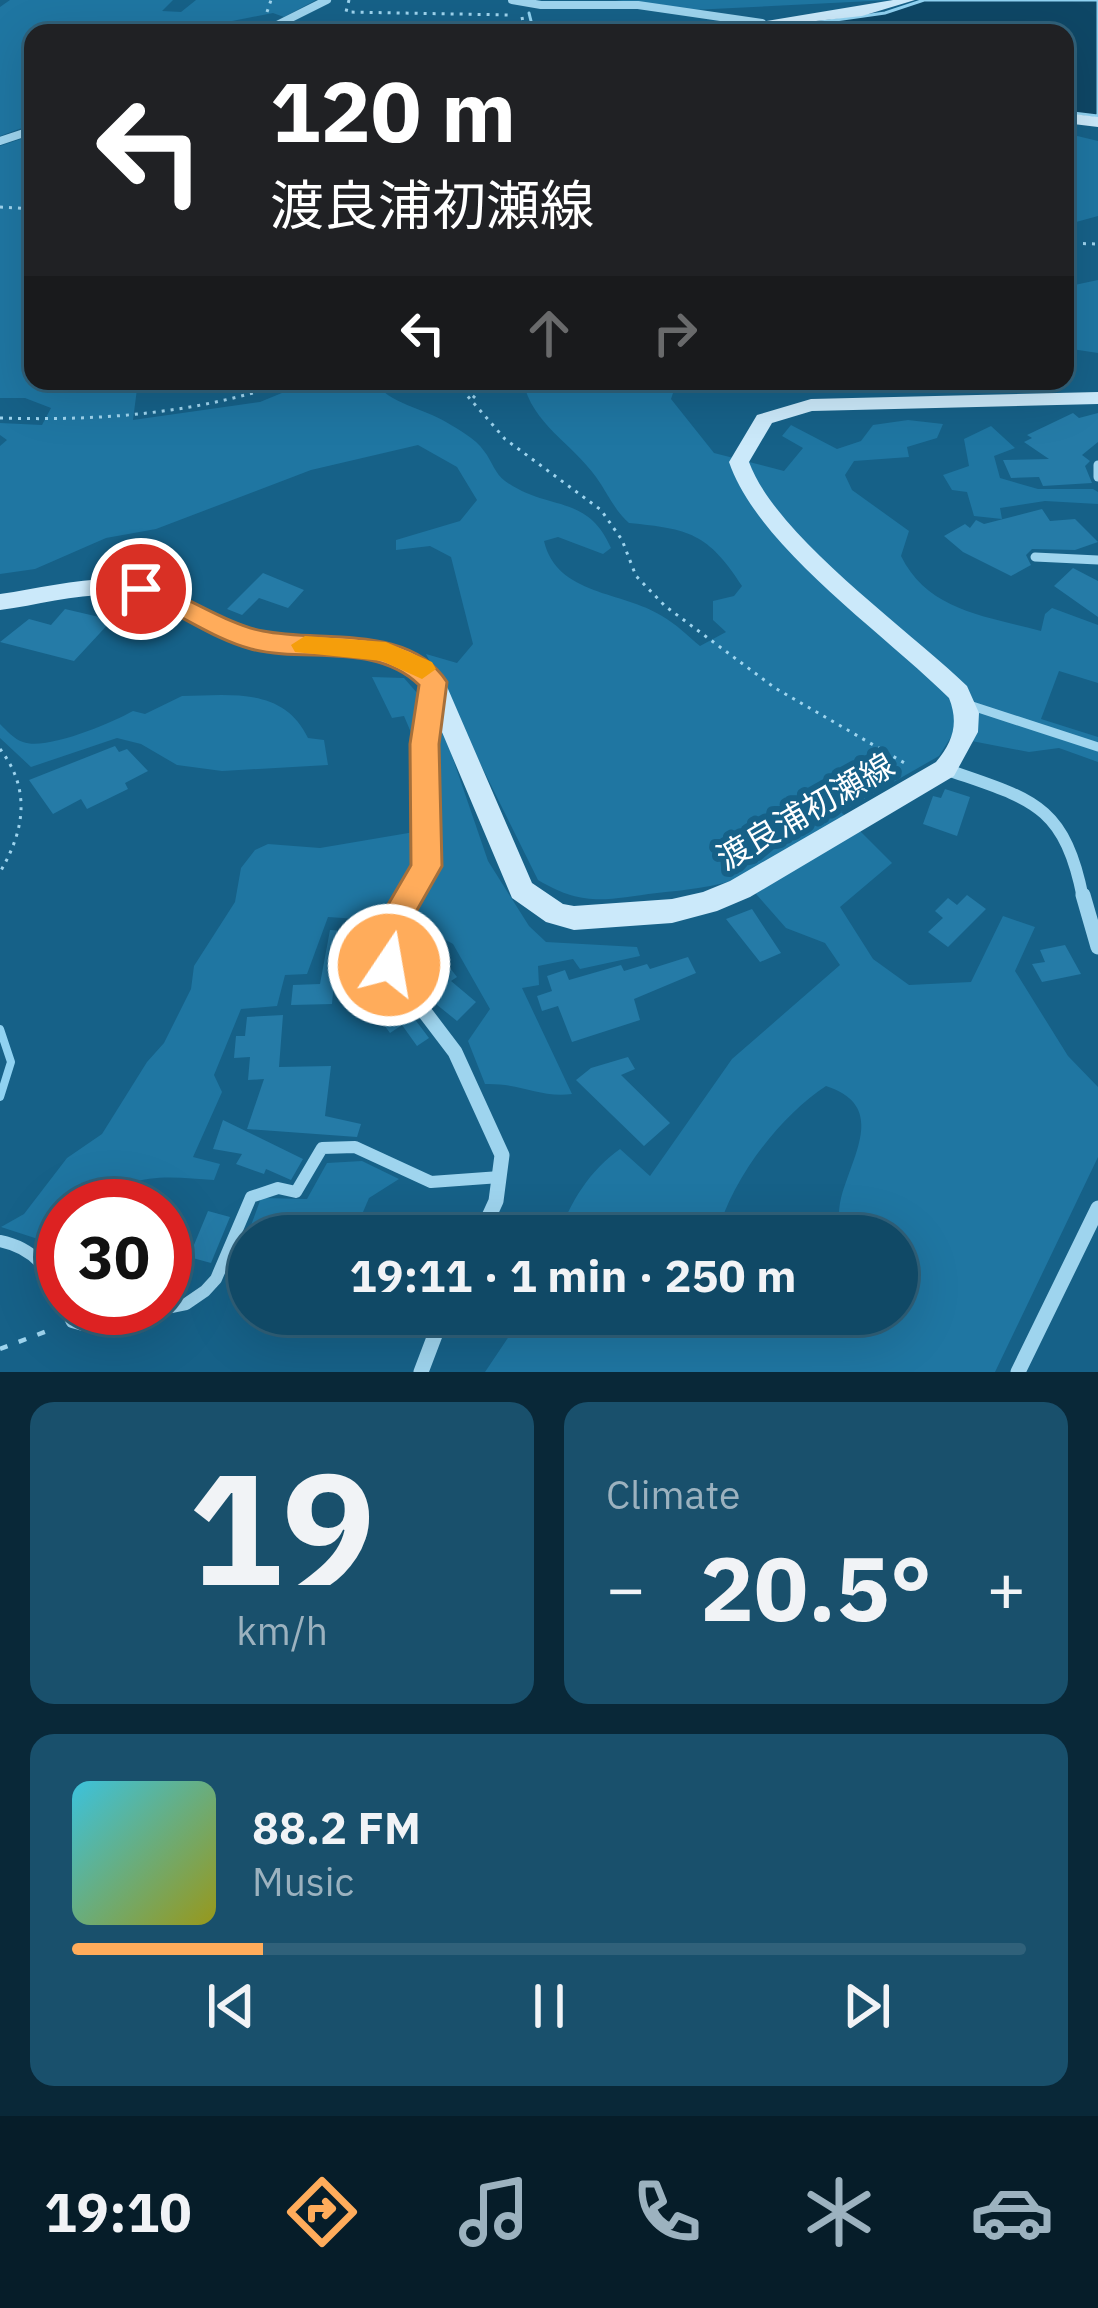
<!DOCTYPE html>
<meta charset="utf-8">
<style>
:root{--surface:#104966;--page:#19506c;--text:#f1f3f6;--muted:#9cb2bf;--line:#30617a;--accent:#ffac5b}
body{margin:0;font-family:"IBM Plex Sans","Noto Sans JP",sans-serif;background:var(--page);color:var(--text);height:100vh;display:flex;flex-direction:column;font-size:45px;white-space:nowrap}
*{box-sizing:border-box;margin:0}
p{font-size:39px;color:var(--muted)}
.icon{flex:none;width:66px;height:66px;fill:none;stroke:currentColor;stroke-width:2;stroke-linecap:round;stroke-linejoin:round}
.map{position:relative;height:1372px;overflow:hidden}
.details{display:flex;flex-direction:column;gap:30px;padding:30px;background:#092838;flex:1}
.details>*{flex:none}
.hud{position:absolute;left:24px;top:24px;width:1050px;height:366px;border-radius:24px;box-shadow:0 12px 48px #0002,0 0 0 3px var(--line);background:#202124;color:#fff;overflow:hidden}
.speed{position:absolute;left:36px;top:1179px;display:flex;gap:24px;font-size:60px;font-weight:700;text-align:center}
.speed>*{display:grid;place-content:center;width:156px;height:156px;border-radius:50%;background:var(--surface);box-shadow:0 12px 48px #0002,0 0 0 3px var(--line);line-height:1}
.speed .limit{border:18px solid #d22;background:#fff;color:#111}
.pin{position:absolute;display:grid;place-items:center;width:102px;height:102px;color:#fff;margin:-51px;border:6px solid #fff;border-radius:50%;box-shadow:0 3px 12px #0007}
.me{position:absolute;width:132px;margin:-66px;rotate:12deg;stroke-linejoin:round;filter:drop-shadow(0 0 9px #0008)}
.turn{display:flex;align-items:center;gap:42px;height:252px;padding:0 48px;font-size:54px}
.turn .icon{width:156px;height:156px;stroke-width:2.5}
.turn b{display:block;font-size:84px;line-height:102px}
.lanes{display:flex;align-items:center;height:114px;padding:0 48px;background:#0003;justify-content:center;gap:60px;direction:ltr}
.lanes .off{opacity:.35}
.big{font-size:90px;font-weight:800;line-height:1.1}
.details .widget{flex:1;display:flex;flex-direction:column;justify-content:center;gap:18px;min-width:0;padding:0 42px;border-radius:24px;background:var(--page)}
.details .dial{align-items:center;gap:0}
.dial b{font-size:156px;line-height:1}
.song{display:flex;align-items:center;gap:36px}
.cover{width:144px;height:144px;border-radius:18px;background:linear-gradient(135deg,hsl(190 70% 55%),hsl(60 70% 35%))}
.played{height:12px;border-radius:6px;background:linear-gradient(90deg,var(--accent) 20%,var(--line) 20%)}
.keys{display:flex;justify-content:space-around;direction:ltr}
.heat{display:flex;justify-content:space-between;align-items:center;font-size:66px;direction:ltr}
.details .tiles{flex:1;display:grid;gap:30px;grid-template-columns:1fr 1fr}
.widget:last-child{grid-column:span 2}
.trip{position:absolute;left:228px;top:1215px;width:690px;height:120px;border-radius:60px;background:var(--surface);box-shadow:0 12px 48px #0002,0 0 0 3px var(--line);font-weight:800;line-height:120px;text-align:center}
.dock{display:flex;height:192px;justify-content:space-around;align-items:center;background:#061d29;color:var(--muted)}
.dock .icon{width:84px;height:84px}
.dock .current{color:var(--accent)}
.dock b{font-size:54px;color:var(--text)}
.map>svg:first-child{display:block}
.green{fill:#1f76a2}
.water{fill:#0e4766;stroke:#90d2f1;stroke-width:3}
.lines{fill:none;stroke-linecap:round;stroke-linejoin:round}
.stream-far1{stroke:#90d2f1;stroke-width:3}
.stream{stroke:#90d2f1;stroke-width:8}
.building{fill:#257ba7}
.path-far1{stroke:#9ed4ee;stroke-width:3;stroke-dasharray:3 6;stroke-linecap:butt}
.path{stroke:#9ed4ee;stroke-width:4.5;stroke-dasharray:8 12;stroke-linecap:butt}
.lane-far1{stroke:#9ed4ee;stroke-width:9}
.lane{stroke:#9ed4ee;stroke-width:12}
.street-far3{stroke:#9ed4ee;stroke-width:8}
.street-far2{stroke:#9ed4ee;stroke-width:9}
.street-far1{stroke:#9ed4ee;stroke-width:12}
.street{stroke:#9ed4ee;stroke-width:15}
.secondary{fill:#cbe9fa;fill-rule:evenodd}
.route{fill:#ffac5b;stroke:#a6703b;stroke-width:3}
.slow{fill:#f59e0b}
.labels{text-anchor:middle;stroke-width:12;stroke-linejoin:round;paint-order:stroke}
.street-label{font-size:33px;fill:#fff;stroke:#166188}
</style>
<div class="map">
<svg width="1098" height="1372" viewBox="0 0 1098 1372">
<rect width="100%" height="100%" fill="#166188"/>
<path class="green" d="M10,0H173L162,11L181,12L196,0H316L284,17L273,13L207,26L204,33H33V124L0,136V7Z
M615,0H891L692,10Z
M1065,133L1098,141V216L1065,225Z
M33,135V381H138L133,420L260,402L311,381H373C390,404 423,408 446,422C459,430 475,438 484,451C492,461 495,474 505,481C548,512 587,493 611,548L603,554L558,537L544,541C557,596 623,591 662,616C676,624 688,636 700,646L726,632L713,620V601L734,596L742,586C708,533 689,529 629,523C614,510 607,492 596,477C572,443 532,424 523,381H684L675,387L671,399L714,453L784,471L803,448L782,436L791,425L837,449L861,441L873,425L908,420L943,424L937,438L907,447L909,457L854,461L845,475L852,490L909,531L901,556C928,611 986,616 1041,631L1045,614L1052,608L1098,625V683L1059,671L1041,719L1098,737V762L1059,748L1029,752L951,737L939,756L841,812L892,863L840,907L873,959L909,985L971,982L1003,916L1035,927L1015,971L1068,1056L1098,1087V1157L995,1372H485L524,1314H897V1236H839C839,1223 838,1210 841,1198C853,1153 887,1106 826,1086C779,1117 730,1181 717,1236H559C569,1203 591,1169 620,1149L650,1176L732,1059L840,965L825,943L786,928L742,878C713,887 687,890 657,893C607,899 585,908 538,880L426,654L457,663L473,644L451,557L430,546L396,550V540L460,521L477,500L457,467L418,445L311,470L156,529L106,538L35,569L0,574V446L7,440L0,435V423L42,425L51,408L25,398H0V146Z
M1098,280V353L1065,348V287Z
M991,426L1015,448L994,456L1000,478L1038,489H1093L1098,492V504L1045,501L1000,508L1002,519L974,516L967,492L952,490L943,475L969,466L964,439Z
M372,677L404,678L439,718L488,861L529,926L546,942L637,947L640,956L580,969L573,959L538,966L539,985L522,988L572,1094C539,1098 522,1083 485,1084L468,1041L490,1009L453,944L416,923L328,917L307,974L285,975L277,1006L241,1009L214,1075L222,1092L193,1157L220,1164L214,1180C173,1177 126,1170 99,1206H63V1262L41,1240L1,1227L24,1214L67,1158L102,1134L147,1062L164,1043L191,989L194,966L235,902L241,868L255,850L268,844L320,848L432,829L433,743L415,742L404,716L392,718Z
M182,696C231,695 284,687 308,738L324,740L328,765L222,771L177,765L141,744L117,738L31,767L0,738V724C7,731 14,739 23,742C46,751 111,723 133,711L145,714Z
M362,1161L399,1179L369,1198L357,1226L246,1239L261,1198L307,1199L327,1163Z"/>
<path class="water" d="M924,0H1098V116L1065,112V33H779L786,27L885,13Z"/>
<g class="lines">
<path class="stream-far1" d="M529,13L534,33"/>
<path class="stream" d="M0,1029L11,1062L0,1097"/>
</g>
<path class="building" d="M1073,413L1079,418L1098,413V442L1082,455L1090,461L1085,466L1092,483L1043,486L1039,477L1011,478L1003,460L1049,459L1024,442L1032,438L1027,435Z
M1042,509L1050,521L1075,519L1098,542L1075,550L1032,549L1026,555L1031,565L1011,576L963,552L944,536L965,524L970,528L976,520L984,524Z
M1073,568L1098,581V617L1054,586Z
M263,573L304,590L288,608L259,598L242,615L227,609Z
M65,609L112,620L74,661L0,642L29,619L51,625Z
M115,746L119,752L127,749L148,771L125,783L128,789L87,809L81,799L53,814L29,780Z
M945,789L970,797L957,836L923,824L933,796L941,798Z
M967,895L986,909L948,947L928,932L943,918L935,911L948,898L957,905Z
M752,909L781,953L760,962L726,919Z
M330,930L361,932L353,971L335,970L332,1004L291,1005L293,985L320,984Z
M432,945L457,977L451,981L476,1002L457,1021L431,1000L406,960Z
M1065,945L1081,974L1042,982L1032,964L1045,962L1040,950Z
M688,957L696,973L634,999L640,1020L572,1042L558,1006L542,1011L537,996L552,991L547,976L565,970L569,980L621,965L624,971L647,964L650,969Z
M395,993L429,1038L417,1046L402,1025L390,1033L371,1007Z
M283,1015L279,1067L331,1066L325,1116L361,1124L357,1137L247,1129L264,1079L248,1080L250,1057L234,1058L236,1036H245L247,1017Z
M628,1057L635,1069L621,1075L670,1123L644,1146L576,1080L591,1068Z
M223,1120L303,1159L291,1180L266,1169L264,1174L236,1164L242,1154L213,1149Z
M208,1211L230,1217L211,1263L189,1257Z"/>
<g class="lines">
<path class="path-far1" d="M349,0L346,12L511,15
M267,12L271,0
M522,17L525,33
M0,207L33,209
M1065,243L1098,244
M469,381L464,392L505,439L601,510L622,540L636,576L665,606L775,688L908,765
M473,398L487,381
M0,418C99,421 197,414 291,381
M0,749C31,789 25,830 0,872"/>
<path class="path" d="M0,1349L55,1328"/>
<path class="lane-far1" d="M1035,557L1098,560
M966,704L1098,747"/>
<path class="lane" d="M0,1241C35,1248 50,1270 63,1302
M65,1308L72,1322L83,1325L186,1304L205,1291L216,1279L251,1197L278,1188L296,1192L322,1148L355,1147L431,1182L500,1177"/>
<path class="street-far3" d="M512,0L541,5H638L762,23
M240,33L269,29L327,0
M0,141L33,130"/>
<path class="street-far2" d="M1098,465V477"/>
<path class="street-far1" d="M945,769C1030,799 1064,802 1083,898
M408,898L426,866L425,744L431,689"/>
<path class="street" d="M409,895L384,939L389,965L455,1052L502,1155L496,1201L480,1236
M1083,895L1098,947
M421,1372L443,1314
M1018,1372L1098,1208"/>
<path class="secondary" d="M893,0H915L862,16L770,26L773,33H759L755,23Z
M1065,113L1098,117V127L1065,123Z
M1098,392V404L812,411L772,423L749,462C776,536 907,628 967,686L979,713L978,732L954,776L750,897L717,911L672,923L574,930L546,922L512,898L423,687C373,637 300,664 238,644C204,632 175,603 138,597C93,589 45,604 0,610V594C45,588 92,574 138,581C182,588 214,622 256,632C317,647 403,619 445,682L532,883L563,904L574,906L672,899L703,892L730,881L936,762C953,742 959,723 949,698C884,633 758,547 729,462L757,415L811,399Z"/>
</g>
<path class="route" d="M141,580C181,592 227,625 263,631C322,643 409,623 447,682L439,744L442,866L400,940L405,965L400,975L389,979L377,975L368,939L411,865L410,744L419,685C375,642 306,663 251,649C209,638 173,608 132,595L128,589L132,583Z"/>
<path class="slow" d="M305,636L386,642L432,662L436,669L422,679L382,661L295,652L291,645Z"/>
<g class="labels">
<g class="street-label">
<text transform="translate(805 811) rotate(-30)" y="12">渡良浦初瀬線</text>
</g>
</g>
</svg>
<div class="speed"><div class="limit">30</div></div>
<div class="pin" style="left:141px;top:589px;background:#d93025"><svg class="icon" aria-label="arrive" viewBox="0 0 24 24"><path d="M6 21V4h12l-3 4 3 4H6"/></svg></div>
<svg class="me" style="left:389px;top:965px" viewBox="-20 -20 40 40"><circle r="17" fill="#ffac5b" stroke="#fff" stroke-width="3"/><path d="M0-11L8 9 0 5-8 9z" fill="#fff"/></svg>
<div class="trip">19:11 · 1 min · 250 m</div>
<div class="hud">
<div class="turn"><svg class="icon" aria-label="left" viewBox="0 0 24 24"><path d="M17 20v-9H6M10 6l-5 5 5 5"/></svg><div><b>120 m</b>渡良浦初瀬線</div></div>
<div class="lanes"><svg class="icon" aria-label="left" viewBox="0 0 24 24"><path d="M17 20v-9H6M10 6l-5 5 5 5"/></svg><svg class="icon off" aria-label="ahead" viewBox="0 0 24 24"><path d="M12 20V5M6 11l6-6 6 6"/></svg><svg class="icon off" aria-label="right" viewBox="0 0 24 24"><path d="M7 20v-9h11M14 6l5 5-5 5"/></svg></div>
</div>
</div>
<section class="details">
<div class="tiles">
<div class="widget dial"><b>19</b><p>km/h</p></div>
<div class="widget"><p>Climate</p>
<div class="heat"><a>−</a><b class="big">20.5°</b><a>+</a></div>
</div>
<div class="widget">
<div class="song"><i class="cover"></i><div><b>88.2 FM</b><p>Music</p></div></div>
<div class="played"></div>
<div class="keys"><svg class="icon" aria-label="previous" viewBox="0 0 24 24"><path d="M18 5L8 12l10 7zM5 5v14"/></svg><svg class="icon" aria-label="pause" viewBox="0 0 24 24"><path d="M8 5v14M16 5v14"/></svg><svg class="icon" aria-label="next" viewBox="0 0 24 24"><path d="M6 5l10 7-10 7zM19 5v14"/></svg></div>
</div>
</div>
</section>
<nav class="dock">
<b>19:10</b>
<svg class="icon current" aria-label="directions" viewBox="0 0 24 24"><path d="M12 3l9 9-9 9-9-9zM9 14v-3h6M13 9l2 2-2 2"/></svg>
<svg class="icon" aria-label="music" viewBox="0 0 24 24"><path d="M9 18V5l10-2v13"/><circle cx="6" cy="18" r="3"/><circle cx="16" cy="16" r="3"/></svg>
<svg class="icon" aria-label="phone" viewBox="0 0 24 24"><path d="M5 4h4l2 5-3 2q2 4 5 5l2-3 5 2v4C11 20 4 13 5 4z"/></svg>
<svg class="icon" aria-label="climate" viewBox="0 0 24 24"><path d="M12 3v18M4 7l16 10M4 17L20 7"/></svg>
<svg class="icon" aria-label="car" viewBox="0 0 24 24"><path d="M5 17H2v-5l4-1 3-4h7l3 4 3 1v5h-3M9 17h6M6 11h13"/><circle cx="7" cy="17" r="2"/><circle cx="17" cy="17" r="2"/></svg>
</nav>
